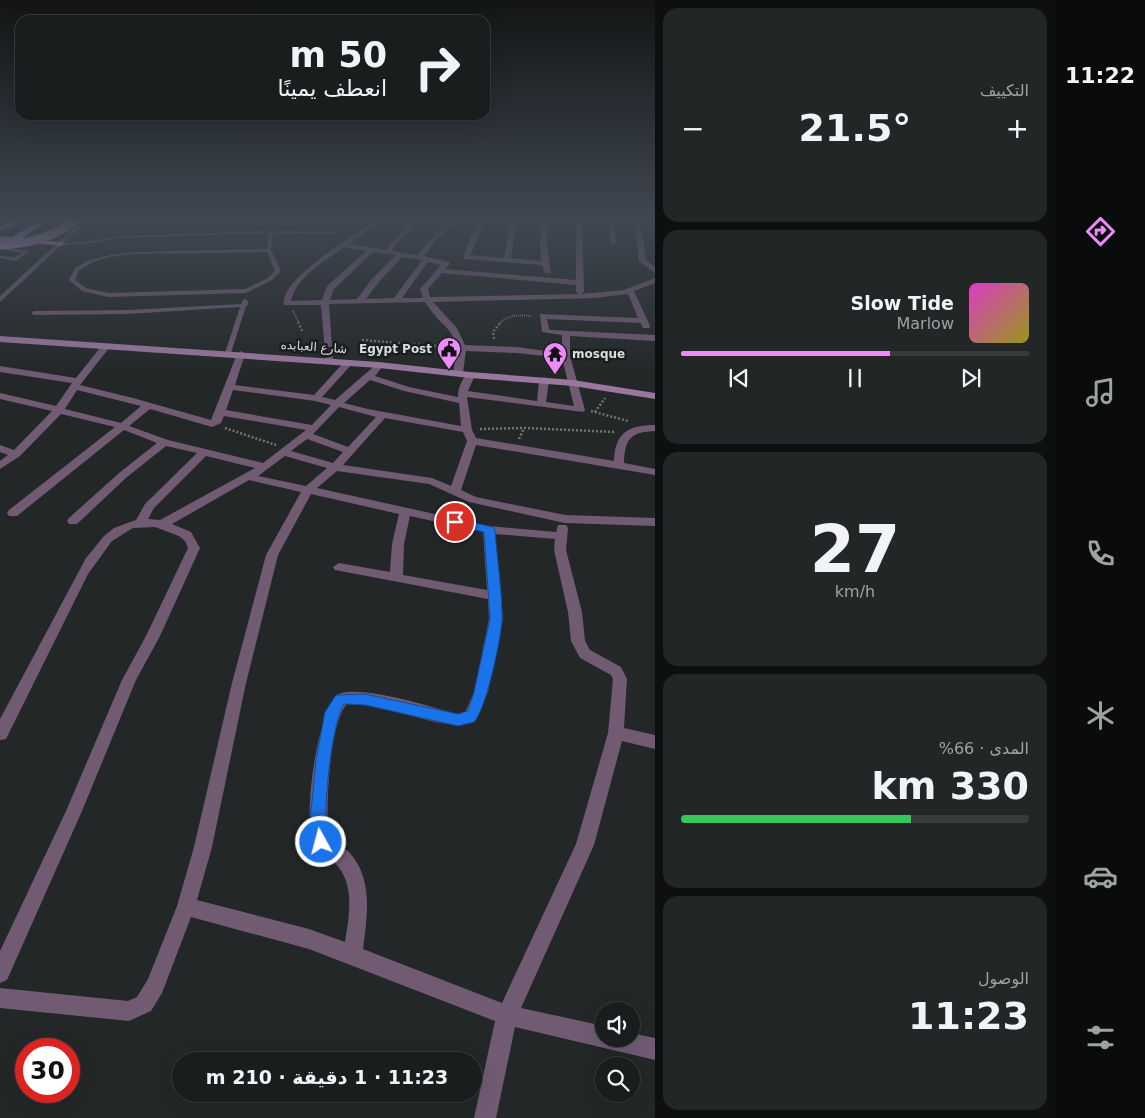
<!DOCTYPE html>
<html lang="ar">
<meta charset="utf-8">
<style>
:root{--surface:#1a1d1d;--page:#232626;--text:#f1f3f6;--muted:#9fa2a4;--line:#383b3b;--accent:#ed8cf9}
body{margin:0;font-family:"DejaVu Sans","Noto Naskh Arabic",sans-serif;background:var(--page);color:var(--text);direction:rtl;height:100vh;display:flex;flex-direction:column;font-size:19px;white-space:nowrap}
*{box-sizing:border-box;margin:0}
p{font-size:16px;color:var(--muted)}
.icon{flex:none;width:28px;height:28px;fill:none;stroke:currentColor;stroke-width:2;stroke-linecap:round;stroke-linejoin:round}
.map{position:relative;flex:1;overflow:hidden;direction:ltr}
.side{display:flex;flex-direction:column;gap:8px;padding:8px;background:#0e1010;width:400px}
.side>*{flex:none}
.guide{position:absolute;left:15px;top:15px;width:475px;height:105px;border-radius:15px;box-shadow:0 5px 20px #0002,0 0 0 1px var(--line);direction:rtl;background:#1a1d1d;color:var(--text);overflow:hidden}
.fabs{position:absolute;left:595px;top:1002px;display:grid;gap:10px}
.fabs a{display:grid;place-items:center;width:45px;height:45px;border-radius:50%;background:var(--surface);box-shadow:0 5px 20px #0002,0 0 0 1px var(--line);font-size:25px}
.speed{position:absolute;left:15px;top:1038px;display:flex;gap:10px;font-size:25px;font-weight:700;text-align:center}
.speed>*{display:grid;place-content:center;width:65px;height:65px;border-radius:50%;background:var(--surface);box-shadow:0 5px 20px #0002,0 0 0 1px var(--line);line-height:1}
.speed .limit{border:8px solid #d22;background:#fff;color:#111}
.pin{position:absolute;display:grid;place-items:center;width:42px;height:42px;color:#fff;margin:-21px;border:2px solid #fff;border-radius:50%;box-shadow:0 1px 5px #0007}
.me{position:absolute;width:55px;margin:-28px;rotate:353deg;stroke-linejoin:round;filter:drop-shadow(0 0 4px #0008)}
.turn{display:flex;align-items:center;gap:18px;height:105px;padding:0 20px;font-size:22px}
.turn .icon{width:65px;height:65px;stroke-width:2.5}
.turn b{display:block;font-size:35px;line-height:42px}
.big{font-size:38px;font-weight:600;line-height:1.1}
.side .widget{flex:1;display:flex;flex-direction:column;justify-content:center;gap:8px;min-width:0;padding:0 18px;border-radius:15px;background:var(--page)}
.side .dial{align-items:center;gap:0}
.dial b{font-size:65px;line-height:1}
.song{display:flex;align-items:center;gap:15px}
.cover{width:60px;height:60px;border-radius:8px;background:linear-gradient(135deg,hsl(310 70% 55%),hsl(60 70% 35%))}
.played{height:5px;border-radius:2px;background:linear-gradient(90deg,var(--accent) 60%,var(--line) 60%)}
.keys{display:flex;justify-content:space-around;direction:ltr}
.heat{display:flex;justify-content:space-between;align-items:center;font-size:28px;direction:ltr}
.charge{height:8px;border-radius:4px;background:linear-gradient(90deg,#34c759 66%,var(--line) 0)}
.trip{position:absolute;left:172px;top:1052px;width:310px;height:50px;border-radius:25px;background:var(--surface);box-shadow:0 5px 20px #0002,0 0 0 1px var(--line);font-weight:600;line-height:50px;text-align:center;direction:rtl}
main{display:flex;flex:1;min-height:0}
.dock{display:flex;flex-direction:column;width:90px;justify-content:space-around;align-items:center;background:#0a0c0c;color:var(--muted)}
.dock .icon{width:35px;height:35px}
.dock .active{color:var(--accent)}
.dock b{font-size:22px;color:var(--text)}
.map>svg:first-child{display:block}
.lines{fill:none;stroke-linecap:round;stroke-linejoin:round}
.path-far1{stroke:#717575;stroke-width:2;stroke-dasharray:1 1;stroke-linecap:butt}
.path{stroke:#717575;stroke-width:2.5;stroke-dasharray:2 2;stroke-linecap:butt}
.lane{fill:#705b73;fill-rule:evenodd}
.street{fill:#705b73;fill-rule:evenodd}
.secondary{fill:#9a789e;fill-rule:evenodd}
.highway{fill:#d8a3de;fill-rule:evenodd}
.highway-bridge{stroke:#d8a3de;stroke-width:9}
.route{fill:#1a73e8;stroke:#114b97}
.labels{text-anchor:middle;stroke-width:5;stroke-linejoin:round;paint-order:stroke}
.far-street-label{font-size:12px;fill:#dcdede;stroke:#1a1e1e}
.far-poi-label{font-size:12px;font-weight:bold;fill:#dcdede;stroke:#1a1e1e;text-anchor:end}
</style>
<main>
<nav class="dock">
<b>11:22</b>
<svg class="icon active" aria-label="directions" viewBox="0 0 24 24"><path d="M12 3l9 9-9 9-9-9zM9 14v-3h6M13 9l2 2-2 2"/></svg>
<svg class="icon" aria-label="music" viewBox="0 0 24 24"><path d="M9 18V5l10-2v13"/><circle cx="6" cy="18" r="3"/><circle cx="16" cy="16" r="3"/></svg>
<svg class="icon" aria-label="phone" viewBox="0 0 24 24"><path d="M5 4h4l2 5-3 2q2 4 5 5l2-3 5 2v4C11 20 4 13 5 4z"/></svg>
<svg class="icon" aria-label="climate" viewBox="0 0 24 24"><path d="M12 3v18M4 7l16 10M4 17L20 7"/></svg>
<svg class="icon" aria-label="car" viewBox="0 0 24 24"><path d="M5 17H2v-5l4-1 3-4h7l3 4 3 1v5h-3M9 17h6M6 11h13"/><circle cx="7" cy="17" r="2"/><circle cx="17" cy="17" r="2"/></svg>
<svg class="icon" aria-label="filters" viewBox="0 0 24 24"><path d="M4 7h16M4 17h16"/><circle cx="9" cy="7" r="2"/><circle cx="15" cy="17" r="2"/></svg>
</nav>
<section class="side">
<div class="widget"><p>التكييف</p>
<div class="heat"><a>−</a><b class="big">21.5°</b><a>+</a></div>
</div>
<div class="widget">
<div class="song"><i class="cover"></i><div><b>Slow Tide</b><p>Marlow</p></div></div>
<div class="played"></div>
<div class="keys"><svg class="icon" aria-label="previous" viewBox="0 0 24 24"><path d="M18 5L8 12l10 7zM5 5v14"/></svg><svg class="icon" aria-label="pause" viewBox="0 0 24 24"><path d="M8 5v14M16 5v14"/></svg><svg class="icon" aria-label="next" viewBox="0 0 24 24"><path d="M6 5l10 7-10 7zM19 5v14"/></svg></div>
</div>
<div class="widget dial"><b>27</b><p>km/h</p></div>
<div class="widget"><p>المدى · 66%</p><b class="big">330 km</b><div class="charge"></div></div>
<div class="widget"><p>الوصول</p><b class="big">11:23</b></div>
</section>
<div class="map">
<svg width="655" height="1118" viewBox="0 0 655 1118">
<rect width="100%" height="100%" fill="#232727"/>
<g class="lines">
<path class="path-far1" d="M653,220L655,224
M104,232L107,220
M293,311L299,323
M500,323C510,314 519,315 532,316"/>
<path class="path" d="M298,322L303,333
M494,339L493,332L501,322
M362,340L448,347
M591,411L628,421
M595,412L605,398
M225,428L276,445
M480,429L524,428L616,432
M519,439L524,428"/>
<path class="lane" d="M271,231L335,232L337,233L335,234L273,233L271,250L281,271L272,280L246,293L108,297L82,291L69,280L75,268L89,260L110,255L135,252L267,249L268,233L118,238L85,244L60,245L58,244L60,243L85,242L118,236ZM267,252L275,271L268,278L245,289L108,293L86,288L75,280L79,270L93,262L110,257L135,254Z
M0,247L27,251L29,252L16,261L0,258V256L15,257L22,253L0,249Z
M245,299L248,301V305L246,306L231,353L228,355L225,353L240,307L127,314L34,315L31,313L34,311L127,310L241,304L243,300Z"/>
<path class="street" d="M82,220H89L0,302V296Z
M375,220H382L350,244L386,250L391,242L415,220H422L396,244L392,251L417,255L433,237L451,220H458L437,239L424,256L449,262L450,264L445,269L576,280V220H582L584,292L581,294L624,290L655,278V283L634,291L650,326L649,328H643L641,323L547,319L549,329L551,330L655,335V341L570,336V356L585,410L583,412L467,397L472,430L476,438L614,461C615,433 628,425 655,425V431C630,432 625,439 624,463L655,469V475L476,445L461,490L476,497L565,515L655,518V526L565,523L469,502L429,484L337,471L317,488L489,526L556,532L558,525H566L568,528L566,550L582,612L585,641L590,650L621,667L627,679L624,728L655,735V749L622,741L594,845L521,1008L604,1026V1039H631V1033L655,1038V1060L515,1027L496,1118H474L495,1021L309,949L191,917L162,993L151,1011L129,1021L0,1008V988L128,1001L137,997L148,979L177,906L194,847L232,683L266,555L301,492L249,480L172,524L191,532L200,548L160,636L136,680L82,811L7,980L0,983V951L66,811L122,680L146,636L188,548L185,541L179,536L155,527L133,528L112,541L88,574L6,739L0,740V719L86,558L104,536L114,528L136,520L145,504L197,453L166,446L127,477L77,524H69L67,521L69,518L119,473L157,443L124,430L17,516H9L7,513L9,510L115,427L61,414L20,456L0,469V461L8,455L0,452V445L14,450L52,411L0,399V393L56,406L72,383L0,372V366L76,378L103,344H109V348L80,385L133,398L211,420L237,354L241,351L245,354L235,385L314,395L346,360H352V364L322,397L335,400L379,362L384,365L375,376L409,387L458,397C457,390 463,375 470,372L475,375L468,391L537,401L539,380L544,377L549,380L546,402L574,406L562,358L517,353L466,351L463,373L458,376L455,375L453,373C462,324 446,336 425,302L329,304L333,361L329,364L326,363L321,305H284C279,279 355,235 375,220ZM344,247L366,251L327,286L322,300L291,301C296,276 326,261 344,247ZM373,252L396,255L372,279L357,299L330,300L334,289ZM402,257L422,260L394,298L366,299L378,283ZM428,262L441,265L420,289L423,298H402ZM442,273L576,285V292L579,294L430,297L428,289ZM626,294H628L638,318L540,314L542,332L562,335V353L517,347L465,345L457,328L433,302L596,298ZM370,380L404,391L459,403L461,426L368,409L344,403ZM77,390L141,406L121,423L65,409ZM233,390L315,401L331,405L312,425L226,410ZM339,407L376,417L348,447L313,434ZM150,409L212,427L221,423L224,416L306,430L263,463L168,440L129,426ZM385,418L463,432L467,441L451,486L432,478L343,465ZM307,439L343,452L333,463L291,451ZM206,456L255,468L160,520L148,519L154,508ZM285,456L327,468L306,486L258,476ZM311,494L399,514L392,544L390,572L339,563L333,567L335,570L488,599L489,619L474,692L465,713L458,714C429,707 364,685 338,694C317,716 303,813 313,842C317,854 326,854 334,862C356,883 349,916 345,942L309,929L197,900L212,847L246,683L278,555ZM410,516L483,532L487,590L403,575L404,544ZM495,534L555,539L554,550L568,612L571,641L580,658L611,675L613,679L608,733L576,844L502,1003L363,949C367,917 374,879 349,852C343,846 335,845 329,839C325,812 329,723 347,704C386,700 441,734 475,722L488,692L503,619Z
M480,220L510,222L517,220L511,258L541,261L540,246L542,220H548L547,246L551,273H545L542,265L463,259L471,236ZM485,223L510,226L504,258L470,255Z
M609,220H615L616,243L613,245L610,243Z
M634,220H640L646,260L655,267V273L639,261Z"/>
<path class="secondary" d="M0,336L379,362L470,372L573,380L655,393V399L573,386L470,378L379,368L0,342Z"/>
<path class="highway" d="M15,220H27L0,231V226Z
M40,220H50L22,238L60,242H63V246L0,240V236L12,237Z"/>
<path class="highway-bridge" d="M0,245C28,244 53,238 75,220"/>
</g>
<linearGradient id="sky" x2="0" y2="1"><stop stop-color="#131515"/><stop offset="0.58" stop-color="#3f4752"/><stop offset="1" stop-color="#3f4752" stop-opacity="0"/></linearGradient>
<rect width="655" height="377" fill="url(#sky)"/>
<path class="route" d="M455,519L493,527L495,530C497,559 502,589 502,618C502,636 486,710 474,722L458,726L365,705L344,704C332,723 325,796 326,821C326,830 331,839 327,847L321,850L315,847L310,821L316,760L325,712L336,695L365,694L458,714L468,711L474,692L490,619L484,532L452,525L450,522Z"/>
<defs>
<g id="civic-pin" transform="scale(1.25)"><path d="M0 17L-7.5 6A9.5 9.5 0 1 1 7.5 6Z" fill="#ed8cf9" stroke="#1a1e1e"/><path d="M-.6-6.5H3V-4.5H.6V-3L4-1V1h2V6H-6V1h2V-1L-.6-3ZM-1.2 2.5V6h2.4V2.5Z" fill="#111"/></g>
<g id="temple-pin" transform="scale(1.25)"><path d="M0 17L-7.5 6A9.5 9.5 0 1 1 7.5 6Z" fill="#ed8cf9" stroke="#1a1e1e"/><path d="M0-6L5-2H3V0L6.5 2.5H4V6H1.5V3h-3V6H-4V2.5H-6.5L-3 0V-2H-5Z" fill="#111"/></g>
</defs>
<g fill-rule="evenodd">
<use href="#civic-pin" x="449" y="349"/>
<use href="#temple-pin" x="555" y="354"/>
</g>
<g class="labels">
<g class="far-street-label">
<text transform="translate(314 347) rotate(4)" y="4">شارع العبابده</text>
</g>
<g class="far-poi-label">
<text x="432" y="353">Egypt Post</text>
<text x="572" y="358" text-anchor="start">mosque</text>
</g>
</g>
</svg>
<div class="fabs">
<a><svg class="icon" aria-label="sound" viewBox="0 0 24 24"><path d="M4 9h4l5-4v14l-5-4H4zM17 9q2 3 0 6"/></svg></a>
<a><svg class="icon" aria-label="search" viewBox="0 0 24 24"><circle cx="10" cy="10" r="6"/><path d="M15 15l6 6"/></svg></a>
</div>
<div class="speed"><div class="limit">30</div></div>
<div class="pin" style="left:455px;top:522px;background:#d93025"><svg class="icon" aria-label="arrive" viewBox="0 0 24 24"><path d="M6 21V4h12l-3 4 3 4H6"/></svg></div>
<svg class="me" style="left:321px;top:842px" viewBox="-20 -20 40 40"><circle r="17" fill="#1a73e8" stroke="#fff" stroke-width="3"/><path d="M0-11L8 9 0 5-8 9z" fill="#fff"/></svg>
<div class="trip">11:23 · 1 دقيقة · 210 m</div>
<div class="guide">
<div class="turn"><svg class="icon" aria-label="right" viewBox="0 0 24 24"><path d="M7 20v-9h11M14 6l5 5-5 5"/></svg><div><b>50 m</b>انعطف يمينًا</div></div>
</div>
</div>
</main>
